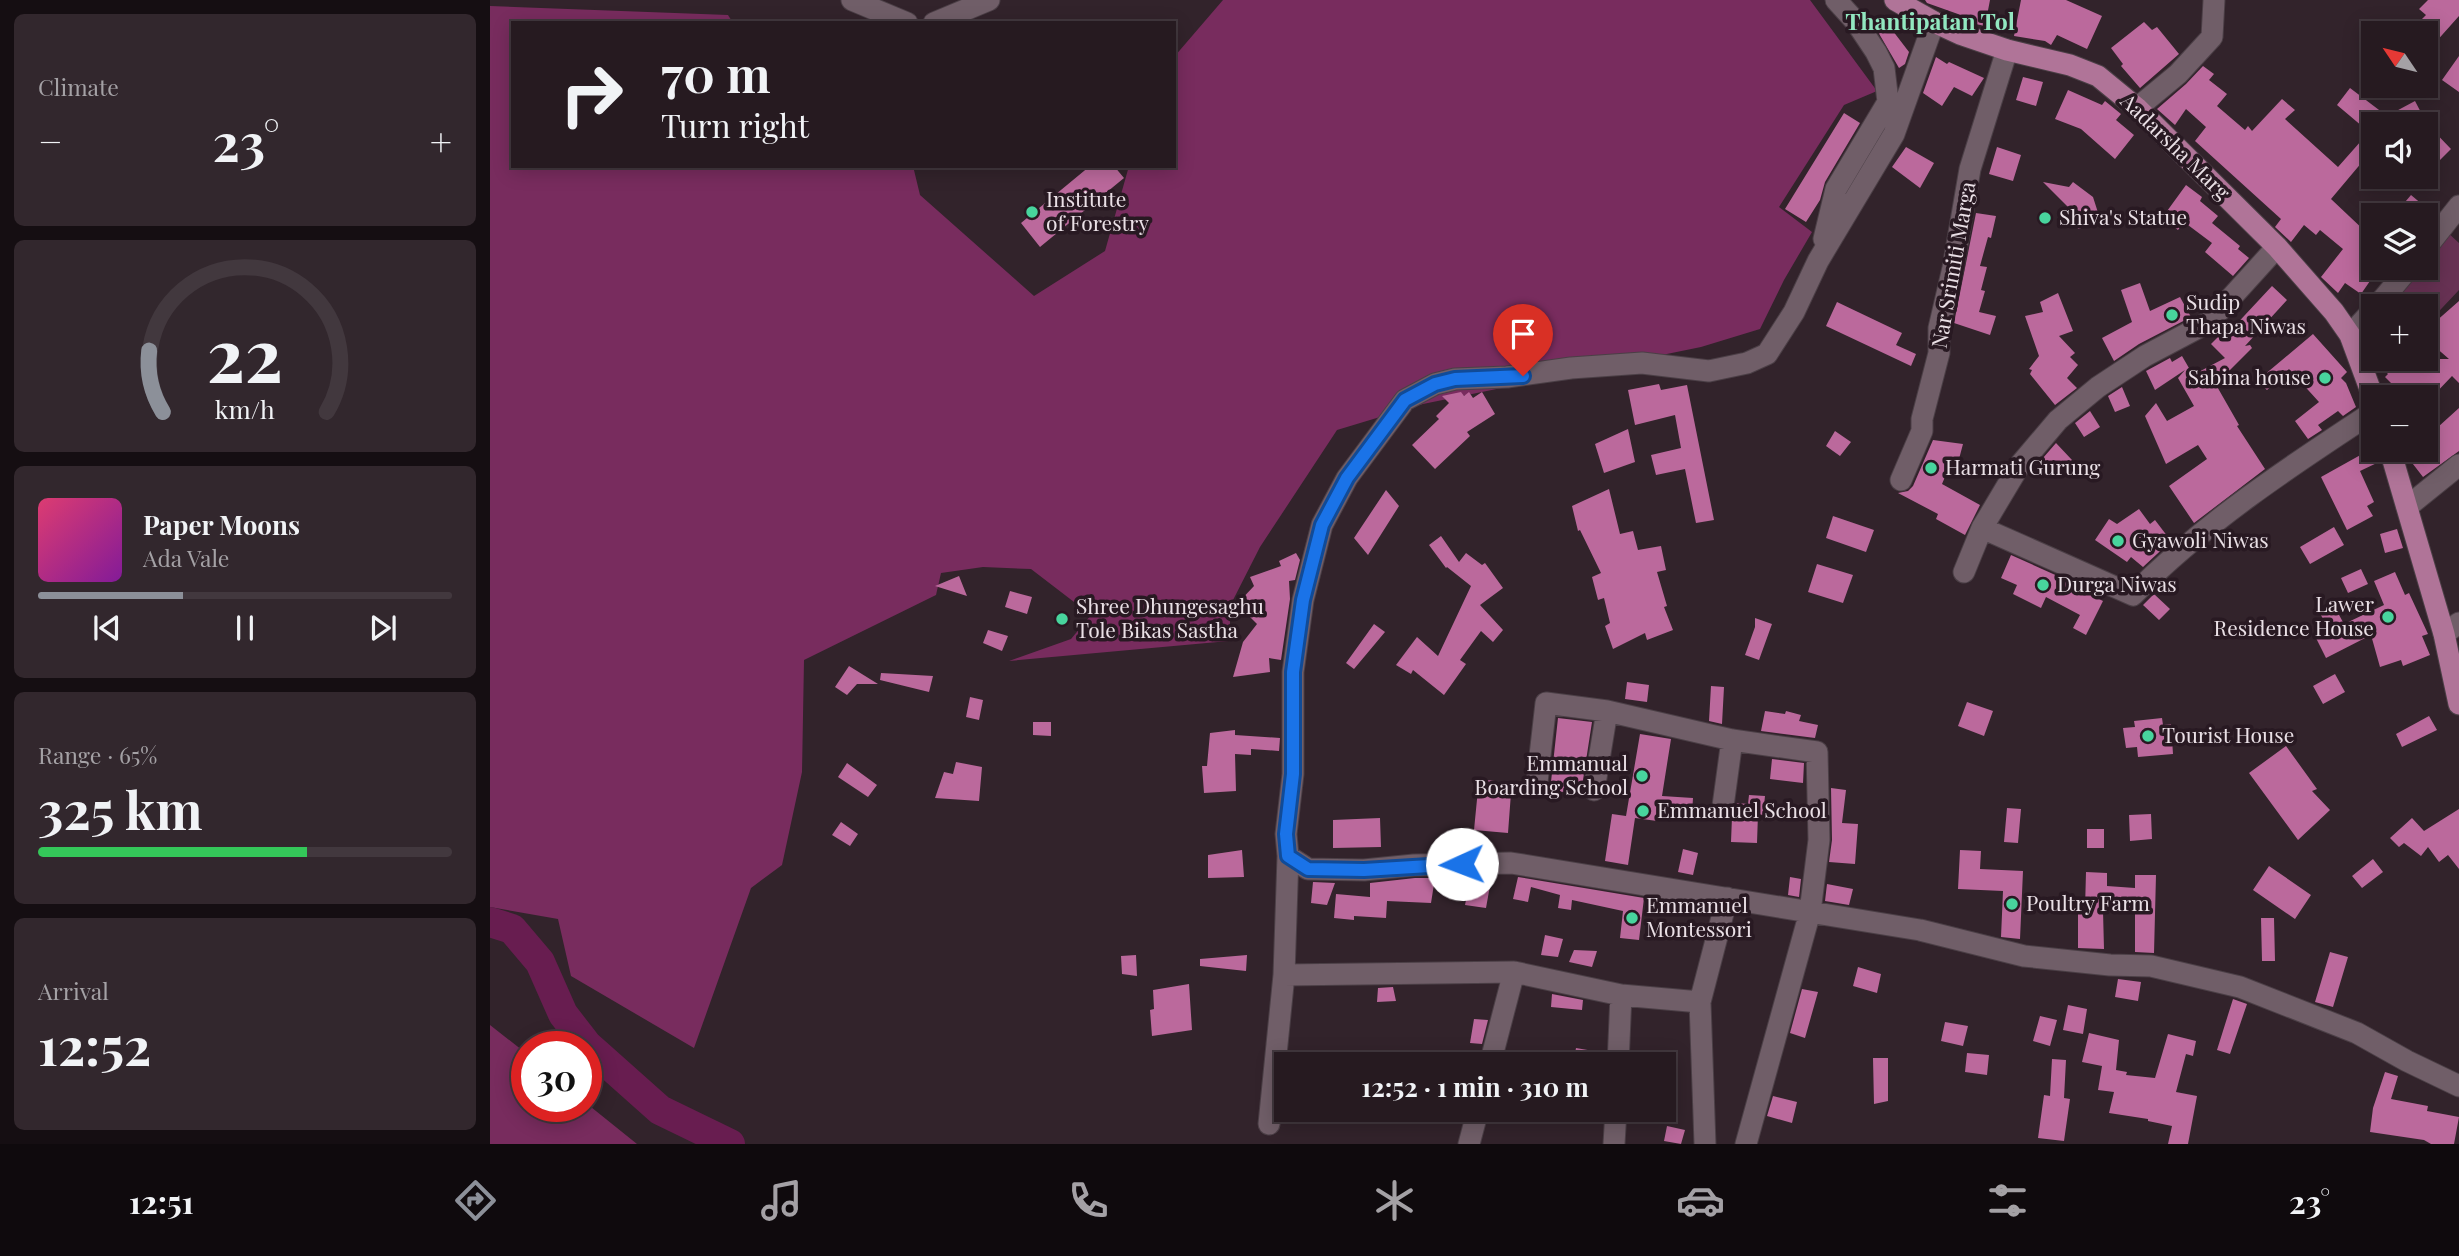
<!DOCTYPE html>
<meta charset="utf-8">
<style>
:root{--surface:#261a20;--page:#32272d;--text:#f1f3f6;--muted:#a4a1a5;--line:#42383e;--accent:#8c9099}
body{margin:0;font-family:"Playfair Display",serif;background:var(--page);color:var(--text);height:100vh;display:flex;flex-direction:column;font-size:26px;white-space:nowrap}
*{box-sizing:border-box;margin:0}
p{font-size:23px;color:var(--muted)}
.icon{flex:none;width:38px;height:38px;fill:none;stroke:currentColor;stroke-width:2;stroke-linecap:round;stroke-linejoin:round}
.map{position:relative;flex:1;overflow:hidden}
.details{display:flex;flex-direction:column;gap:14px;padding:14px;background:#150e12;width:490px}
.details>*{flex:none}
.top-card{position:absolute;left:21px;top:21px;width:665px;height:147px;border-radius:0px;box-shadow:0 4px 18px #0003,0 0 0 2px var(--line);background:#261a20;color:var(--text);overflow:hidden}
.needle{width:46px;rotate:305deg}
.tools{position:absolute;left:1871px;top:21px;display:grid;gap:14px}
.tools a{display:grid;place-items:center;width:77px;height:77px;border-radius:0px;background:var(--surface);box-shadow:0 4px 18px #0003,0 0 0 2px var(--line);font-size:35px}
.speed{position:absolute;left:21px;top:1031px;display:flex;gap:14px;font-size:35px;font-weight:700;text-align:center}
.speed>*{display:grid;place-content:center;width:91px;height:91px;border-radius:50%;background:var(--surface);box-shadow:0 4px 18px #0003,0 0 0 2px var(--line);line-height:1}
.speed .limit{border:10px solid #d22;background:#fff;color:#111}
.pin{position:absolute;display:grid;place-items:center;width:60px;height:60px;color:#fff;margin:-72px -30px;border-radius:50% 50% 50% 0;rotate:-45deg;box-shadow:0 0 7px #0007}
.pin .icon{rotate:45deg}
.me{position:absolute;width:77px;margin:-38px;rotate:268deg;stroke-linejoin:round;filter:drop-shadow(0 0 5px #0008)}
.turn{display:flex;align-items:center;gap:24px;height:147px;padding:0 35px;font-size:32px}
.turn .icon{width:91px;height:91px;stroke-width:2.5}
.turn b{display:block;font-size:49px;line-height:60px}
.big{font-size:52px;font-weight:700;line-height:1.1}
.details .tile{flex:1;display:flex;flex-direction:column;justify-content:center;gap:10px;min-width:0;padding:0 24px;border-radius:10px;background:var(--page)}
.details .dial{align-items:center;gap:0}
.dial svg{height:182px;overflow:visible;fill:none;stroke:var(--line);stroke-width:7;stroke-linecap:round;text-anchor:middle}
.dial text{fill:var(--text);stroke:none}
.song{display:flex;align-items:center;gap:21px}
.cover{width:84px;height:84px;border-radius:10px;background:linear-gradient(135deg,hsl(340 70% 55%),hsl(290 70% 35%))}
.played{height:7px;border-radius:4px;background:linear-gradient(90deg,var(--accent) 35%,var(--line) 35%)}
.keys{display:flex;justify-content:space-around;direction:ltr}
.heat{display:flex;justify-content:space-between;align-items:center;font-size:38px;direction:ltr}
.charge{height:10px;border-radius:5px;background:linear-gradient(90deg,#34c759 65%,var(--line) 0)}
.trip{position:absolute;left:784px;top:1052px;width:402px;height:70px;border-radius:0px;background:var(--surface);box-shadow:0 4px 18px #0003,0 0 0 2px var(--line);font-weight:700;line-height:70px;text-align:center}
.tabs{display:flex;height:112px;justify-content:space-around;align-items:center;background:#0f0a0d;color:var(--muted)}
.tabs .icon{width:49px;height:49px}
.tabs .current{color:var(--accent)}
.tabs b{font-size:32px;color:var(--text)}
main{display:flex;flex:1;min-height:0}
.map>svg:first-child{display:block}
.green{fill:#683254}
.forest{fill:#782c5e}
.lines{fill:none;stroke-linecap:round;stroke-linejoin:round}
.river{stroke:#681d50;stroke-width:30}
.building{fill:#bb699c}
.minor-casing{stroke:#4b3f46;stroke-width:23}
.major-casing{stroke:#4b3f46;stroke-width:23}
.minor{stroke:#705e68;stroke-width:21}
.major{stroke:#b07498;stroke-width:21}
.route-casing{stroke:#114b97;stroke-width:18}
.route{stroke:#1a73e8;stroke-width:12}
.poi-dot{fill:#48d49d;stroke:#281922;stroke-width:2.5}
.labels{text-anchor:middle;stroke-width:7;stroke-linejoin:round;paint-order:stroke}
.street-label{font-size:21px;fill:#eae0e6;stroke:#281922}
.poi-label{font-size:21px;fill:#eae0e6;stroke:#281922;text-anchor:start}
.neighbourhood-label{font-size:23px;font-weight:bold;fill:#92e7c0;stroke:#281922}
</style>
<main>
<section class="details">
<div class="tile"><p>Climate</p>
<div class="heat"><a>−</a><b class="big">23°</b><a>+</a></div>
</div>
<div class="tile dial"><svg viewBox="0 0 100 80">
<path d="M14 69A42 42 0 1 1 86 69"/>
<path d="M14 69A42 42 0 0 1 8 42" stroke="#8c9099"/>
<text x="50" y="56" font-size="32" font-weight="700">22</text>
<text x="50" y="72" font-size="11">km/h</text>
</svg></div>
<div class="tile">
<div class="song"><i class="cover"></i><div><b>Paper Moons</b><p>Ada Vale</p></div></div>
<div class="played"></div>
<div class="keys"><svg class="icon" aria-label="previous" viewBox="0 0 24 24"><path d="M18 5L8 12l10 7zM5 5v14"/></svg><svg class="icon" aria-label="pause" viewBox="0 0 24 24"><path d="M8 5v14M16 5v14"/></svg><svg class="icon" aria-label="next" viewBox="0 0 24 24"><path d="M6 5l10 7-10 7zM19 5v14"/></svg></div>
</div>
<div class="tile"><p>Range · 65%</p><b class="big">325 km</b><div class="charge"></div></div>
<div class="tile"><p>Arrival</p><b class="big">12:52</b></div>
</section>
<div class="map">
<svg width="1969" height="1144" viewBox="0 0 1969 1144">
<rect width="100%" height="100%" fill="#32232b"/>
<path class="green" d="M1956,231L1969,243V290L1936,325V306H1890L1924,268H1936V255Z"/>
<path class="forest" d="M733,0H1320L1387,91L1354,105L1289,207L1322,232L1294,280L1270,329L1211,347L933,404L847,430L770,547L741,604L739,641L519,661L581,639L601,615L541,569L493,567L451,573L446,595L314,660L312,772L292,865L261,888L204,1048L81,976L68,919L0,907V6L238,15L243,23H23V166H423L430,195L544,296L615,251L639,166H684V57Z
M0,1025L37,1054V1106H96V1103L147,1144H0Z"/>
<g class="lines">
<path class="river" d="M0,922L22,929L50,962L73,1014L97,1045L170,1110L240,1144"/>
</g>
<path class="building" d="M1435,0H1500L1495,26L1481,23L1482,19L1437,3Z
M1531,0H1576L1612,16L1597,49L1567,35L1561,45L1555,41L1524,36Z
M1938,0H1969V16L1936,53V33H1918L1936,15L1929,9Z
M1393,18L1419,52L1415,64L1409,68L1384,25Z
M1654,22L1662,30L1667,27L1689,54L1650,88L1631,66L1633,64L1621,48Z
M1969,56V92L1952,80Z
M1446,57L1457,64L1459,62L1494,78L1482,96L1464,87L1452,106L1433,93Z
M1713,66L1724,74L1719,80L1737,94L1727,106L1755,130L1758,126L1762,131L1792,99L1805,110L1795,119L1848,167L1879,132L1847,105L1860,88L1897,116L1925,101L1937,124L1961,149L1936,174V124H1883V170L1873,161L1841,199L1877,233L1883,242V268H1889L1871,294L1855,283L1848,293L1831,277L1853,249L1830,230L1826,235L1814,225L1801,242L1785,227L1791,219L1705,141L1716,127L1696,109L1685,125L1667,109L1696,84Z
M1533,77L1553,82L1546,106L1526,100Z
M1578,90L1612,105L1615,101L1631,114L1626,120L1644,135L1625,159L1591,129L1565,119Z
M1354,113L1370,123L1335,182L1330,200L1316,222L1295,209Z
M1416,147L1444,163L1430,188L1402,167Z
M1507,147L1531,155L1523,181L1499,174Z
M600,166H624L634,178L550,247L531,223Z
M1553,182L1579,187L1583,182L1603,197L1611,222L1588,229L1583,212Z
M1696,185L1712,197L1710,201L1728,216L1722,223L1750,246L1748,249L1759,258L1743,276L1715,252L1722,243L1694,222L1688,230L1672,218Z
M1921,195L1945,215H1904Z
M1486,213L1506,216L1501,238L1498,237L1490,266L1497,267L1491,290L1495,291L1489,312L1506,316L1500,335L1464,323Z
M1650,283L1660,311L1690,297L1701,317L1649,344L1624,361L1612,338L1642,322L1631,290Z
M1782,286L1797,300L1755,346L1760,345L1762,348L1735,375L1736,377L1725,383L1749,425L1747,426L1775,469L1704,523L1679,486L1717,459L1708,445L1676,464L1655,416L1666,403L1677,421L1704,406L1688,378L1695,370L1665,390L1656,371L1680,358L1682,362L1692,356L1703,375L1735,358L1721,344L1738,327L1741,330Z
M1568,293L1583,331L1569,336L1585,353L1580,357L1588,365L1577,378L1587,388L1565,405L1540,374L1542,370L1539,369L1549,356L1535,316L1553,312L1550,302Z
M1969,301V383L1962,376L1942,397H1915L1895,377L1898,374L1894,370L1905,359H1959L1936,339V330Z
M1347,302L1412,333L1406,345L1426,354L1421,366L1336,326Z
M1823,334L1857,372L1851,378L1856,383L1866,407L1853,416L1848,411L1828,425L1832,430L1818,439L1805,421L1829,402L1799,369L1777,390L1767,381Z
M1169,384L1171,390L1197,385L1224,520L1206,523L1195,469L1166,475L1161,455L1191,448L1185,415L1145,425L1138,390Z
M1632,387L1640,406L1625,412L1618,396Z
M971,392L974,396L979,392L983,398L992,392L1005,414L977,432L980,436L945,469L922,445L949,419L946,416L959,403L952,396Z
M1936,408L1948,427L1969,408V451L1933,477L1916,455L1923,450H1936Z
M1600,411L1610,427L1594,437L1585,423Z
M1138,429L1145,462L1114,473L1105,444Z
M1345,431L1361,442L1350,456L1336,446Z
M1443,440L1473,444L1469,459L1463,458L1452,484L1490,505L1475,535L1446,519L1448,514L1408,493L1418,491L1423,486Z
M1566,443L1582,460L1568,474L1553,458Z
M1883,448L1889,462L1870,471L1884,502L1877,506L1883,516L1857,530L1831,477Z
M1119,489L1130,534L1143,531L1148,550L1171,546L1176,570L1167,572L1177,606L1174,607L1183,630L1157,640L1155,633L1123,649L1115,626L1120,623L1114,598L1108,600L1102,577L1111,573L1090,530L1088,531L1082,506Z
M896,490L909,506L878,555L864,538Z
M1649,509L1660,524L1665,520L1681,541L1653,567L1641,557L1637,562L1605,540L1619,519L1627,524Z
M1343,516L1384,530L1376,552L1336,538Z
M1844,527L1854,545L1820,564L1810,547Z
M1907,529L1913,548L1895,553L1890,534Z
M951,536L969,562L976,553L992,565L995,563L1013,588L990,605L1013,630L1003,642L991,631L970,660L976,664L954,695L923,670L921,674L906,665L927,637L948,656L981,586L957,567L956,568L939,545Z
M806,553L810,560L805,580L799,581L800,599L791,660L779,658L780,672L743,677L753,642L767,624L747,604L764,586L760,577L791,566L789,561Z
M1521,555L1592,587L1591,590L1613,601L1596,635L1583,628L1590,615L1556,597L1551,608L1523,594L1527,585L1511,578Z
M1327,564L1363,575L1353,603L1318,592Z
M1871,569L1878,584L1858,593L1851,578Z
M1905,572L1915,595L1919,593L1938,634L1932,636L1940,655L1913,666L1911,660L1890,667L1881,635L1836,658L1826,638L1840,631L1828,610L1842,602L1854,624L1894,605L1884,581Z
M469,576L477,596L445,586Z
M520,591L542,597L537,614L515,607Z
M1664,594L1680,609L1669,620L1653,605Z
M1265,618L1282,624L1269,660L1255,655L1265,627Z
M884,624L895,632L864,669L856,663Z
M498,630L518,636L512,651L493,643Z
M359,666L388,684H367L357,695L345,687Z
M391,673L443,676L439,692L390,680Z
M1845,674L1855,692L1833,704L1823,686Z
M1137,682L1159,685L1157,702L1135,699Z
M1221,686L1234,687L1232,724L1219,721Z
M480,697L493,700L489,720L476,717Z
M1477,702L1503,711L1494,736L1468,726Z
M1275,711L1295,714L1296,711L1311,715L1309,721L1328,725L1325,738L1271,731Z
M1939,716L1947,730L1912,747L1906,734Z
M1068,718L1102,722L1091,793L1060,791Z
M1672,718L1673,725L1681,724L1683,754L1648,757L1647,747L1636,748L1633,728L1645,727L1644,721Z
M543,722H561V736L543,735Z
M745,730V735L790,738L789,751L761,749V755L745,754L746,791L714,793L712,766H717L720,733Z
M1150,734L1181,739L1172,796L1203,798L1202,814L1169,812L1167,821L1145,818L1138,865L1115,861L1122,814L1136,816Z
M1796,746L1827,789L1822,791L1840,810L1808,840L1759,773Z
M1282,759L1314,763L1313,783L1280,779Z
M466,762L492,767L489,801L445,798L454,772L463,774Z
M357,763L387,785L378,797L348,777Z
M989,779L1005,781L1004,792L1021,793L1018,833L984,830Z
M1341,788L1356,790L1352,823L1368,824L1365,864L1339,862L1342,840Z
M1259,795L1275,796L1273,815L1268,814L1267,843L1241,842L1242,817L1247,803L1258,804Z
M1517,808L1531,809L1528,843L1514,842Z
M1969,809V869L1958,855L1949,862L1938,847L1931,856L1914,843L1909,847L1900,838L1922,818L1934,831Z
M1661,814L1662,839L1640,841L1639,815Z
M890,818L891,847L843,848V820Z
M351,822L368,834L360,846L342,835Z
M1597,829H1614V848H1597Z
M1193,849L1208,853L1203,875L1188,872Z
M752,850L754,877L718,878V855Z
M1470,850L1491,851L1490,869L1533,871L1530,939L1511,937L1513,891L1468,889Z
M1883,859L1893,872L1872,888L1862,876Z
M1779,866L1821,895L1805,919L1763,890Z
M1596,872L1617,873V886L1645,888V875H1666L1664,953L1645,952V913L1613,911L1614,949L1588,948V909H1595Z
M1028,877L1154,898L1149,940L1130,938L1133,911L1082,900L1081,910L1068,908L1070,895L1041,887L1038,902L1023,899Z
M1300,877L1311,879L1309,897L1298,895Z
M925,878H945L941,903L897,901L896,918L864,916V920L844,918L846,894L880,897V883Z
M980,880H1001L996,908L975,905Z
M823,882L845,883L837,905L821,903Z
M1337,884L1363,889L1359,905L1335,901Z
M1771,918H1784L1785,961H1772Z
M1055,935L1073,939L1068,957L1051,955Z
M1084,950L1107,951L1102,967L1079,962Z
M1840,952L1858,957L1843,1007L1825,1002Z
M646,955L647,976L632,974L631,956Z
M757,955L756,971L710,966V959Z
M1368,967L1391,974L1387,993L1363,986Z
M1628,979L1651,982L1648,1001L1625,997Z
M699,984L702,1030L662,1036L660,1010L664,1009L663,990Z
M903,987L906,1001L887,1002L888,988Z
M1312,989L1328,992L1315,1038L1300,1033Z
M1062,994L1093,1000L1092,1010L1061,1007Z
M1743,999L1757,1004L1740,1054L1727,1050Z
M1578,1005L1597,1009L1593,1034L1573,1030Z
M1550,1016L1567,1020L1560,1046L1543,1041Z
M984,1019L998,1020L992,1044L980,1043Z
M1455,1022L1478,1026L1473,1046L1451,1041Z
M1599,1033L1629,1040L1626,1070L1637,1072L1636,1075L1665,1078L1678,1034L1706,1041L1703,1056L1696,1054L1686,1092L1707,1096L1698,1144H1678L1682,1126L1658,1121V1119L1619,1113L1624,1092L1608,1090L1612,1066L1592,1062Z
M1086,1048L1115,1053V1064H1083Z
M1477,1053L1499,1055L1497,1075L1475,1072Z
M1383,1058H1398V1101L1384,1104Z
M1562,1059L1576,1060L1574,1098L1580,1099L1574,1141L1548,1138L1554,1095L1560,1096Z
M1895,1072L1908,1076L1901,1099L1938,1106L1937,1111L1969,1117L1964,1144H1941L1934,1140L1880,1132L1883,1108Z
M1283,1096L1307,1102L1302,1123L1277,1116Z
M1177,1126L1195,1130L1191,1144L1174,1141Z"/>
<g class="lines">
<g class="minor-casing">
<path id="minor" d="M362,0L417,23
M1444,22L1404,134L1328,261L1304,312L1277,354L1257,363L1219,371L1152,363L1081,368L1017,377L965,379L945,384L915,400L857,478L832,525L813,600L803,672V774L796,834L798,856L818,869L874,870L924,865L1021,863L1430,930L1534,956L1620,965L1661,966L1750,987L1867,1033L1917,1061L1969,1086
M444,23L499,0
M1647,108L1688,74L1722,37L1724,0
M1334,239L1346,189L1398,102L1394,68L1386,52L1366,22L1346,0
M1787,247L1719,322L1655,356L1608,387L1568,420L1529,466L1492,528L1643,595C1714,523 1799,467 1883,412
M1936,248L1969,206
M1887,306L1919,268
M1860,335L1883,310
M1411,480L1432,431V419L1449,353V328L1463,268L1480,169L1517,50
M1917,507L1969,465
M1474,572L1492,528
M1954,634L1969,623
M1047,782L1056,703L1117,711L1242,740L1327,752L1329,840L1320,912L1256,1144
M1104,790L1117,711
M1233,806L1242,740
M1024,972L1131,995L1128,1064
M794,975L1024,972L1000,1064
M1131,995L1210,1002
M779,1124L794,975L798,856
M979,1144L988,1110
M1124,1144L1126,1110
M1215,1144L1210,1002L1237,898"/>
</g>
<g class="major-casing">
<path id="major" d="M1405,0L1444,22L1470,34L1517,50L1580,65L1608,76L1647,108L1787,247L1844,312L1860,335L1883,397
M1900,450L1954,634L1969,704"/>
</g>
<use href="#minor" class="minor"/>
<use href="#major" class="major"/>
</g>
<g class="lines">
<g class="route-casing">
<path id="route" d="M972,864L874,870L818,869L798,856L796,834L803,774V672L813,600L832,525L857,478L915,400L945,384L965,379L1033,376"/>
</g>
<use href="#route" class="route"/>
</g>
<g class="poi-dot">
<circle cx="542" cy="212" r="7"/>
<circle cx="1555" cy="218" r="7"/>
<circle cx="1682" cy="315" r="7"/>
<circle cx="1835" cy="378" r="7"/>
<circle cx="1441" cy="468" r="7"/>
<circle cx="1628" cy="541" r="7"/>
<circle cx="1553" cy="585" r="7"/>
<circle cx="1898" cy="617" r="7"/>
<circle cx="572" cy="619" r="7"/>
<circle cx="1658" cy="736" r="7"/>
<circle cx="1152" cy="776" r="7"/>
<circle cx="1153" cy="811" r="7"/>
<circle cx="1522" cy="904" r="7"/>
<circle cx="1142" cy="918" r="7"/>
</g>
<g class="labels">
<g class="street-label">
<text transform="translate(1685 147) rotate(44)" y="7">Aadarsha Marg</text>
<text transform="translate(1464 265) rotate(-80)" y="7">Nar Srimiti Marga</text>
</g>
<g class="poi-label">
<text x="556" y="207">Institute<tspan x="556" dy="24">of Forestry</tspan></text>
<text x="1569" y="225">Shiva's Statue</text>
<text x="1696" y="310">Sudip<tspan x="1696" dy="24">Thapa Niwas</tspan></text>
<text x="1821" y="385" text-anchor="end">Sabina house</text>
<text x="1455" y="475">Harmati Gurung</text>
<text x="1642" y="548">Gyawoli Niwas</text>
<text x="1567" y="592">Durga Niwas</text>
<text x="1884" y="612" text-anchor="end">Lawer<tspan x="1884" dy="24">Residence House</tspan></text>
<text x="586" y="614">Shree Dhungesaghu<tspan x="586" dy="24">Tole Bikas Sastha</tspan></text>
<text x="1672" y="743">Tourist House</text>
<text x="1138" y="771" text-anchor="end">Emmanual<tspan x="1138" dy="24">Boarding School</tspan></text>
<text x="1167" y="818">Emmanuel School</text>
<text x="1536" y="911">Poultry Farm</text>
<text x="1156" y="913">Emmanuel<tspan x="1156" dy="24">Montessori</tspan></text>
</g>
<g class="neighbourhood-label">
<text x="1440" y="30">Thantipatan Tol</text>
</g>
</g>
</svg>
<div class="tools">
<a><svg class="needle" viewBox="-14 -14 28 28"><path d="M0-13l5 13h-10z" fill="#e53935"/><path d="M0 13l5-13h-10z" fill="#a4a1a5"/></svg></a>
<a><svg class="icon" aria-label="sound" viewBox="0 0 24 24"><path d="M4 9h4l5-4v14l-5-4H4zM17 9q2 3 0 6"/></svg></a>
<a><svg class="icon" aria-label="layers" viewBox="0 0 24 24"><path d="M12 4l9 5-9 5-9-5zM3 14l9 5 9-5"/></svg></a>
<a>+</a>
<a>−</a>
</div>
<div class="speed"><div class="limit">30</div></div>
<div class="pin" style="left:1033px;top:376px;background:#d93025"><svg class="icon" aria-label="arrive" viewBox="0 0 24 24"><path d="M6 21V4h12l-3 4 3 4H6"/></svg></div>
<svg class="me" style="left:972px;top:864px" viewBox="-20 -20 40 40"><circle r="19" fill="#fff"/><path d="M0-13L10 11 0 6-10 11z" fill="#1a73e8"/></svg>
<div class="trip">12:52 · 1 min · 310 m</div>
<div class="top-card">
<div class="turn"><svg class="icon" aria-label="right" viewBox="0 0 24 24"><path d="M7 20v-9h11M14 6l5 5-5 5"/></svg><div><b>70 m</b>Turn right</div></div>
</div>
</div>
</main>
<nav class="tabs">
<b>12:51</b>
<svg class="icon current" aria-label="directions" viewBox="0 0 24 24"><path d="M12 3l9 9-9 9-9-9zM9 14v-3h6M13 9l2 2-2 2"/></svg>
<svg class="icon" aria-label="music" viewBox="0 0 24 24"><path d="M9 18V5l10-2v13"/><circle cx="6" cy="18" r="3"/><circle cx="16" cy="16" r="3"/></svg>
<svg class="icon" aria-label="phone" viewBox="0 0 24 24"><path d="M5 4h4l2 5-3 2q2 4 5 5l2-3 5 2v4C11 20 4 13 5 4z"/></svg>
<svg class="icon" aria-label="climate" viewBox="0 0 24 24"><path d="M12 3v18M4 7l16 10M4 17L20 7"/></svg>
<svg class="icon" aria-label="car" viewBox="0 0 24 24"><path d="M5 17H2v-5l4-1 3-4h7l3 4 3 1v5h-3M9 17h6M6 11h13"/><circle cx="7" cy="17" r="2"/><circle cx="17" cy="17" r="2"/></svg>
<svg class="icon" aria-label="filters" viewBox="0 0 24 24"><path d="M4 7h16M4 17h16"/><circle cx="9" cy="7" r="2"/><circle cx="15" cy="17" r="2"/></svg>
<b>23°</b>
</nav>
